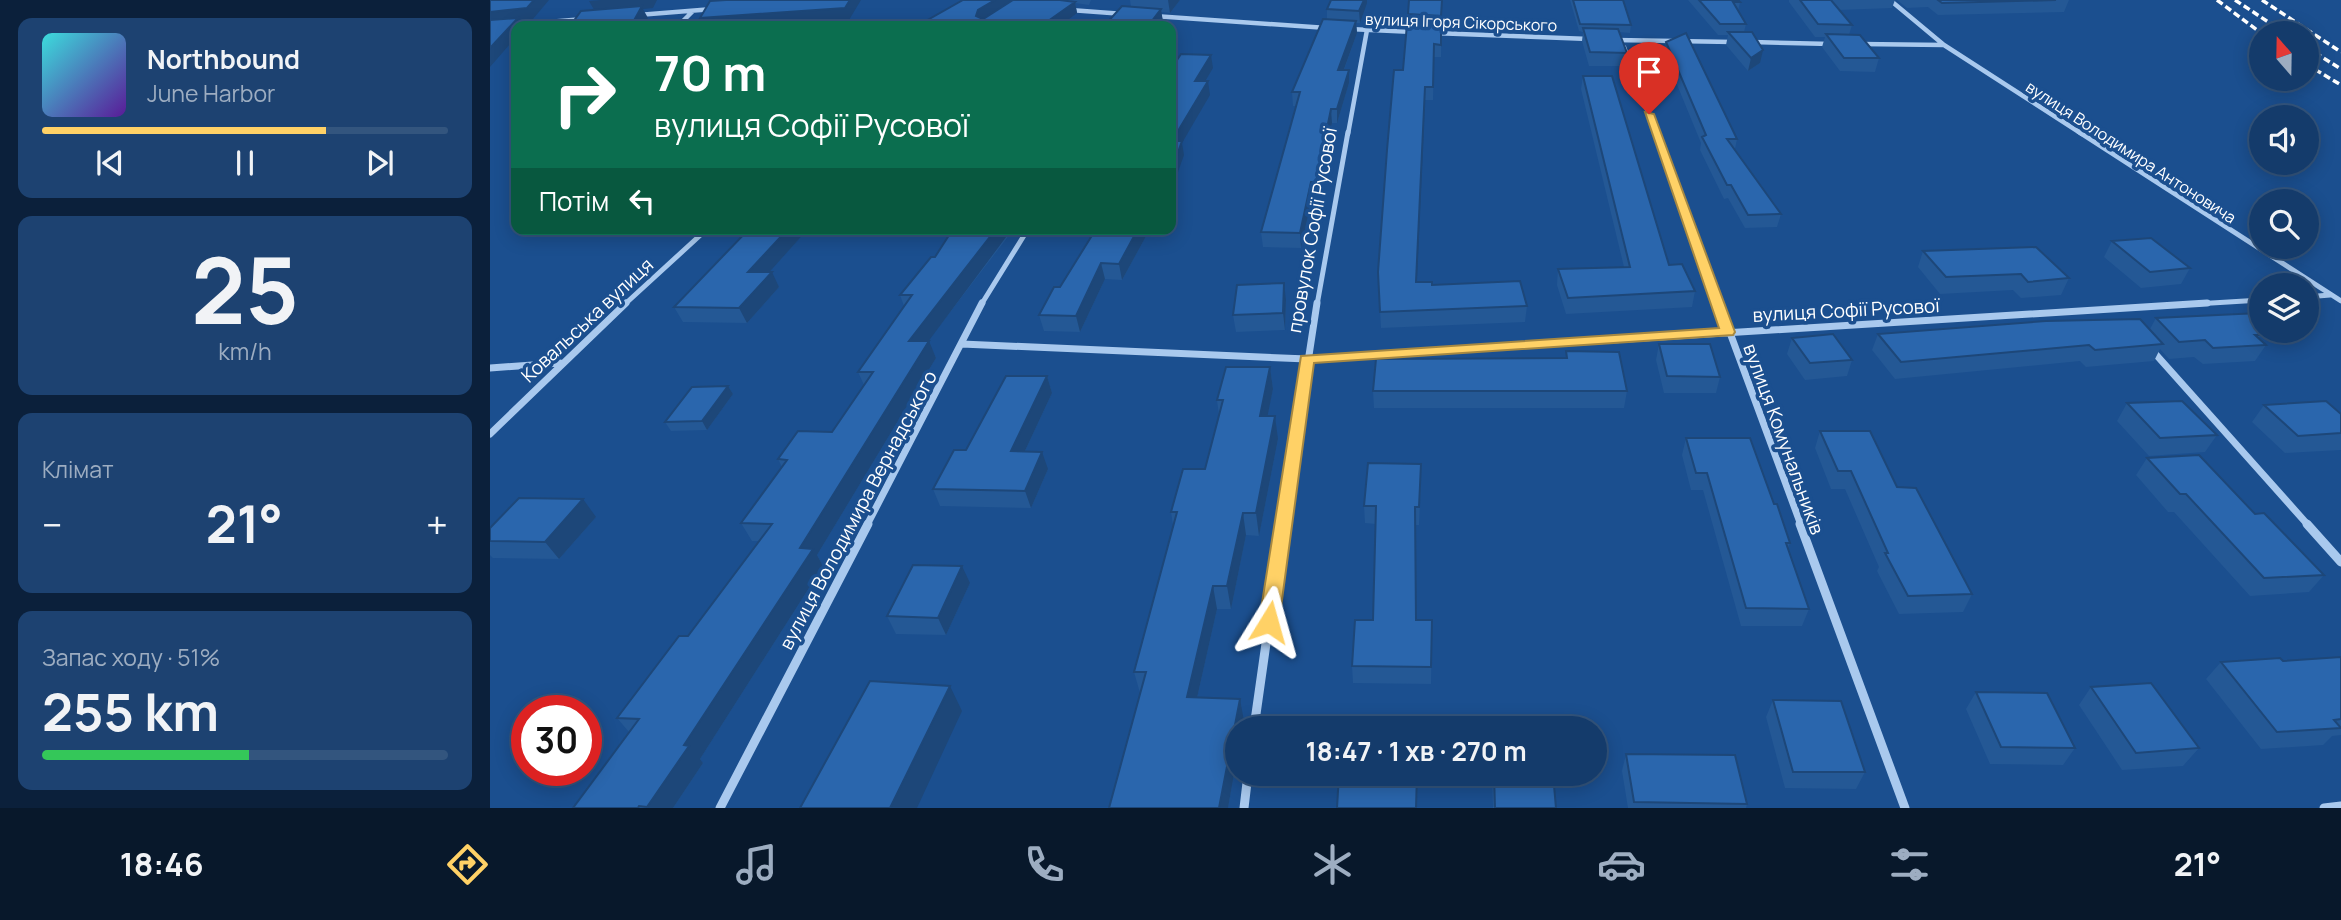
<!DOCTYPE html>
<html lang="uk">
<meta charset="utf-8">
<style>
:root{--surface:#143b6b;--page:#1d4271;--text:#f1f3f6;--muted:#9dadc1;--line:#33557e;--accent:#ffd166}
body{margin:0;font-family:Manrope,sans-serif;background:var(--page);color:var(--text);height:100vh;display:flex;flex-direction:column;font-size:26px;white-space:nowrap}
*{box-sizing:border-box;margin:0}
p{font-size:23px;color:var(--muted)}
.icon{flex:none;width:38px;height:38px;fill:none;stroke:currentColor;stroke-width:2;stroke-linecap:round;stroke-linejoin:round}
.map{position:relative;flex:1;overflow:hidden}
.drawer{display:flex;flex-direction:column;gap:18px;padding:18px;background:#0b203b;width:490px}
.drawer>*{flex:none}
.top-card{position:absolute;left:21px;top:21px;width:665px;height:214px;border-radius:14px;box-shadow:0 4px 18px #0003,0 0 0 2px var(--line);background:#0b6e4f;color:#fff;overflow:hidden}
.needle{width:46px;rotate:340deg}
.controls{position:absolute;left:1759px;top:21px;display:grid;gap:14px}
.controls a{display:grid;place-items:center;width:70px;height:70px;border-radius:50%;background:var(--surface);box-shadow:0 4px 18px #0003,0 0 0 2px var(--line);font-size:35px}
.speed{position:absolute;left:21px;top:695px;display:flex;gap:14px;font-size:35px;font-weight:700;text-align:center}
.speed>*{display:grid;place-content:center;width:91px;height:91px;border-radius:50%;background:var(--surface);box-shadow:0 4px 18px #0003,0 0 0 2px var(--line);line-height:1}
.speed .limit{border:10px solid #d22;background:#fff;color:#111}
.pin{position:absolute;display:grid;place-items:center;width:60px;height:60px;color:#fff;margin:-72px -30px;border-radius:50% 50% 50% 0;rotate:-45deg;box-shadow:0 0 7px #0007}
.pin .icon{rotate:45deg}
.me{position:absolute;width:77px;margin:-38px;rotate:8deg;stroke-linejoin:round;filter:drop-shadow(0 0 5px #0008)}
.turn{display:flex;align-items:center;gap:24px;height:147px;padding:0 28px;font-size:32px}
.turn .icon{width:91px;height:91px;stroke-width:2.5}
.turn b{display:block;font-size:49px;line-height:60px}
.then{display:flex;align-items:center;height:66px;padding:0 28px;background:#0003;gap:14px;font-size:26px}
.big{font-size:52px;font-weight:700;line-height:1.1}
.drawer .widget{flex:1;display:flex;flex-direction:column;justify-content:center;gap:10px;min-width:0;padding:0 24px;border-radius:14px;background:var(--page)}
.drawer .dial{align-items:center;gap:0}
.dial b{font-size:91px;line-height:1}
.song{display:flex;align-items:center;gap:21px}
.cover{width:84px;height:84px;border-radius:10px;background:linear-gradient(135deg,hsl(180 70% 55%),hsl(270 70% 35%))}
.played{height:7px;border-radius:4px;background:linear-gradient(90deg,var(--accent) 70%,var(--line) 70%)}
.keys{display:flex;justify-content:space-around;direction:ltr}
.heat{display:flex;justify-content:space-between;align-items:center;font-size:38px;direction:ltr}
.charge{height:10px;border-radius:5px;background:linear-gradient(90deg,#34c759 51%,var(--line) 0)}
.trip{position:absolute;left:735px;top:716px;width:382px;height:70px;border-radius:35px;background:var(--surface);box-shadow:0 4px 18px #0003,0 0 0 2px var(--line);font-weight:700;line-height:70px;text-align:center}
.menu{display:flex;height:112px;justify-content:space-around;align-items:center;background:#08182b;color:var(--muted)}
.menu .icon{width:49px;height:49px}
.menu .on{color:var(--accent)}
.menu b{font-size:32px;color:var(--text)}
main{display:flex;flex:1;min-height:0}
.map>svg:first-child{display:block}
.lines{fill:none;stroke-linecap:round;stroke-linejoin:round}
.minor-far3{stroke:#a9c9ee;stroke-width:4.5}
.minor-far2{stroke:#a9c9ee;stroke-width:5}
.minor-far1{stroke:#a9c9ee;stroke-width:7}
.minor{stroke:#a9c9ee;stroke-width:9}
.rail{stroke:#fff;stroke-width:3.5;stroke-dasharray:7 3.5;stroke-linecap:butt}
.wall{fill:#245895}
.shaded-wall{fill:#1d4779}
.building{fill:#2a66ad;stroke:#1d4779;stroke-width:2}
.route{fill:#ffd166;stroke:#a68842;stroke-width:2}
.labels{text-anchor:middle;stroke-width:7;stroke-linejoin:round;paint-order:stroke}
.far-street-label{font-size:16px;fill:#fff;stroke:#1b4f8f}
.street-label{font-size:19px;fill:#fff;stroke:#1b4f8f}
</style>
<main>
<section class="drawer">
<div class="widget">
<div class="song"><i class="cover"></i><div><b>Northbound</b><p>June Harbor</p></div></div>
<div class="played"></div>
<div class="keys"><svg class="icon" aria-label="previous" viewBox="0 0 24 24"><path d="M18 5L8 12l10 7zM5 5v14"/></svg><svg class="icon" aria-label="pause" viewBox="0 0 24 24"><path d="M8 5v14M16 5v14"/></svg><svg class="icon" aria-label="next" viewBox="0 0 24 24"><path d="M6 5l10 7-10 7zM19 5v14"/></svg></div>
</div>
<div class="widget dial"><b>25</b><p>km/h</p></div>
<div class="widget"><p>Клімат</p>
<div class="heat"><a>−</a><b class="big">21°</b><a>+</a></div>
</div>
<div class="widget"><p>Запас ходу · 51%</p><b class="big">255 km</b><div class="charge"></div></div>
</section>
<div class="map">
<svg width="1851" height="808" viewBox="0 0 1851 808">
<rect width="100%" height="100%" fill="#1b4f8f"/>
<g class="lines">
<path class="minor-far3" d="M1400,0L1454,45L1592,134
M580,10L634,14
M148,15L223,9
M664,16L837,28
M22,25L94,19
M188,26L203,11
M859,29L924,32
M943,33L1099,39
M1125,40L1243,42
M1262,42L1341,44
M1370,44L1454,45
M1134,47L1166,134
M858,134L877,30"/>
<path class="minor-far2" d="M1165,132L1229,305
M1589,132L1851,301
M1816,297L1840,295
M134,305L217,229
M491,305L538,229
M827,305L858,132
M1689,305L1771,300"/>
<path class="minor-far1" d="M1229,303L1311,525
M472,344L817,359L1717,303
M1661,349L1818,525
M0,368L70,363
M0,434L136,303
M377,525L492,303
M793,525L827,303"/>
<path class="minor" d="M1310,524L1415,808
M1817,524L1851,562
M764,728L793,524
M230,808L378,524
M754,808L758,774
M1834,808L1851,806"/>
<path class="rail" d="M1727,0L1771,33
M1745,0L1795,33
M1772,0L1851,52
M1816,47L1851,69
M1816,64L1851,85"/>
</g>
<path class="wall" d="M473,0H601L599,5L585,3L587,13Z
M640,0H690L680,13L671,12L673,22L641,7Z
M841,0H877L870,23H866L867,33L854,70H859V83L847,123H842L827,197H822L811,248L773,247L771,232L806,106H803L802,92L837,19V9Z
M952,0L951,57H944L943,100H935L926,282L1037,306L1035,322L891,328L888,272L913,70L918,14Z
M1080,0H1133L1141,25L1140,33L1129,32L1137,53L1135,66H1099L1092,41L1093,32L1089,31Z
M1198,0H1248L1250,2L1248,11L1256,24L1254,32L1270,63L1258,71L1236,45L1238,35H1228Z
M1299,0H1405L1402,8L1349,10L1362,25L1359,35L1389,58L1385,72L1350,71L1332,47L1335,37H1325L1299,2Z
M1407,0H1579L1574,12L1448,15L1438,7L1417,8Z
M1176,42L1247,139L1245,149L1291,214L1287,227L1255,228L1238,198L1234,199L1210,150L1211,143L1174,53Z
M1093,76L1179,265L1205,291L1202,307L1076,314L1067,285L1068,269L1134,267L1091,89Z
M259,229H318L279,272L289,287L257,323L193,322L184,307Z
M602,229H660L632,280L615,279L590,332L554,331L549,315L570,287L603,234Z
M520,234L438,341L446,358L327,555L333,566L210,759L213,763L183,808H83L139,732L127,718L198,636L269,541H262L251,523L292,467L288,459L342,432L374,385L368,372L414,306L410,295L445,257Z
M1622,241L1700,268L1691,284L1651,288L1614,257Z
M1433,251L1579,278L1571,295L1531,298L1523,290L1450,294L1428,267Z
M796,300L795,330L746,332L743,315Z
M1666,318L1771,335L1768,338L1776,345L1765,361L1713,364L1704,357L1679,359L1670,349L1664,361L1596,367L1590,361L1405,379L1382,350L1388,334L1660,329Z
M1302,338L1362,360L1357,376L1315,380L1297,354Z
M1169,344L1230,377L1226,393H1174L1166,360Z
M1076,351L1137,391L1134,408H884L883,391L1076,358Z
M780,367L783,389L777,416L788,439L769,536L756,535L741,609H727L707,698L754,721L747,728V757L738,808H619L650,693L644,672L683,525L681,512L715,469L729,415L727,400Z
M557,376L562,393L535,451L558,469L541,508L450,506L443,489L476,450Z
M238,386L243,394L217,430L181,431L175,422Z
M1637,403L1727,435L1715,452L1659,456L1627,421Z
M1774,405L1851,414V450L1795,453L1762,422Z
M1330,431L1407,487L1482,594L1473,612L1409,614L1387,571L1389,567L1355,489H1341L1325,448Z
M1196,438L1284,504L1300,543L1298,548L1319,609L1312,626H1251L1213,490H1201L1192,455Z
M1657,458L1765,514L1834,575L1819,592L1760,596L1684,512H1678L1646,475Z
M931,481L929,525H925L926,620H942L941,684L863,683L862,666L883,620L886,524L875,523L874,506Z
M106,517L69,559L3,558L0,555V528Z
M480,583L456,635L406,634L397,616Z
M1851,657V735L1842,736L1833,745L1771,749L1716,679L1731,662L1793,661Z
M1601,687L1709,748L1693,766L1632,770L1589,705Z
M1486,692L1585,748L1573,765L1500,764L1476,709Z
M1283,700L1375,772L1366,789L1295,788L1276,717Z
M1136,754L1257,804L1256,808H1138L1132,771Z
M1002,774H1063L1066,808H1003Z"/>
<path class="shaded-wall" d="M44,0H59L43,19L29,20L32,26H26V37L0,67V12Z
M111,0H167L163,8L153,9L158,18L153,26H141L106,13L99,1Z
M360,0H371L359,20L264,26H214L210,18Z
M505,0H527L490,26L486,16L488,10Z
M678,0H690L680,13Z
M874,0H877V3L870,23L869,11Z
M585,2L587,13L570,26H551Z
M671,9L673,22L670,26H658Z
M866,21L867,33L849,83L848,70Z
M1273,50L1270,63L1258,71L1261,58Z
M721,55L723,68L707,95L705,81Z
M859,70V83L847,123V109Z
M718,81L720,95L692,143L694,155L681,192L682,141Z
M935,87V100L926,298V282Z
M841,109L842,123L827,197L826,182Z
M821,182L822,197L811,248L810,233Z
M298,229H318L266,287L258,272Z
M506,229H522L426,358L419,341Z
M648,229H660L632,280L629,264Z
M611,263L615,279L590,332L586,316Z
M282,272L289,287L257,323L249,308Z
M794,283L796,300L795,330L793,313Z
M439,341L446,358L327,555L333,566L210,759L213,763L183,808H158L157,807L310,548Z
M780,367L783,389L773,438L770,416Z
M557,376L562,393L527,468L521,451Z
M238,386L243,394L217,430L212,421Z
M785,416L788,439L769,536L766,513Z
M552,452L558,469L541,508L535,491Z
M93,499L106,517L69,559L55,542Z
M753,513L756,535L741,609L737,586Z
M472,566L480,583L456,635L448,618Z
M723,586L727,609L702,720L697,697Z
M460,686L472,711L427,808H400Z
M750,699L754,721L752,728H747V757L738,808H729Z"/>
<path class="building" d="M0,0H44L37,8L0,12Z
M236,0H360L355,8L210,18L220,1Z
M473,0H505L488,10L486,16L493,19L523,0H570L585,2L551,26H427Z
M841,0H874L869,11L837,9Z
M919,0H952L951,16L918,14Z
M1083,0H1133L1141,25L1090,24Z
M1209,0H1248L1250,2H1243L1256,24H1230Z
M1310,0H1341L1362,25L1328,24Z
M1448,0H1566L1452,3Z
M152,6L141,26H80L91,11Z
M632,6L671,9L658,26H614Z
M28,18L0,48V20Z
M833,19L866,21L848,70H859L847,109H841L826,182H821L810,233L771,232L810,92H802Z
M917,24L951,25V45L944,44L943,87H935L926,282H942V285L1030,281L1037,306L890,312L888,272L897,150L904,70H913Z
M1093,28L1128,29L1137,53L1100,52Z
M1238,32H1262L1273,50L1261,58Z
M1196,33L1247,139H1237L1291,214L1258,215L1241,185H1237L1212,137L1216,135L1176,42Z
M1336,34L1370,35L1389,58H1354Z
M691,54L721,55L705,81H718L682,141H692L681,172V69Z
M1093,76H1122L1179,265L1192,264L1205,291L1078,298L1068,269L1140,267Z
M259,229H298L258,272H282L249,308L184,307Z
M463,229H506L419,341H439L310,548L323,549L194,745L199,746L157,807L149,806L148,808H83L149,719L127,718L189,636H198L282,524L251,523L297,460L288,459L308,431L342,432L383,372H368L422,295H410L441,257H445Z
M606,229H648L629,264L611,263L586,316L549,315L564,287H570Z
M1661,238L1700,268L1660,272L1622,241Z
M1546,247L1579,278L1538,282L1531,274L1456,277L1433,251Z
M794,283L793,313L743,315L747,285Z
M1769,313L1771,335H1765L1776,345L1723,348L1715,340L1689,342L1666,318Z
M1650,319L1673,344L1605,350L1599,345L1411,362L1388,334L1556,321Z
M1343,334L1362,360L1320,363L1302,338Z
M1169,344H1220L1230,377L1177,376Z
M1076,351L1129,352L1137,391H883L886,359L1077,358Z
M736,367H780L770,416H785L766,513H753L737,586H723L697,697L750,699L729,808H619L656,672H644L687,512H681L693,469H715L733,400H727Z
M516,376H557L521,451L552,452L535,491L443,489L464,450H476Z
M238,386L212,421L175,422L202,387Z
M1692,401L1727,435L1670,438L1637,403Z
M1836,401L1851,414V433L1808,436L1774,405Z
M1330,431H1380L1407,487L1426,488L1482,594L1418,596L1395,553H1398L1361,471H1348Z
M1196,438H1260L1284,504H1287L1300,543H1296L1319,609L1256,608L1217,473H1206Z
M1709,455L1765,514L1774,513L1834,575L1774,578L1696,494H1690L1657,458Z
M878,463L931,464L929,507H925L926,620H942L941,667L862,666L865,620H883L886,506H874Z
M29,498L93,499L55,542L0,541V528Z
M423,565L472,566L448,618L397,616Z
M1851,657V719L1844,720L1851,728L1787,732L1731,662L1790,658L1793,661Z
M380,681L460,686L400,808H310Z
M1661,683L1709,748L1646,753L1601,687Z
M1486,692L1557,693L1585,748L1511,747Z
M1283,700L1351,701L1375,772H1303Z
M1136,754L1245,755L1257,804L1144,802Z
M849,774H927L926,808H847Z
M1004,774H1063L1066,808H1005Z"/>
<path class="route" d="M1155,112L1164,114L1245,332L1243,335L824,363L789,622L786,628H772L769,622L811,356L1229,328Z"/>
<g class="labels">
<g class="far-street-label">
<text transform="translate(971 22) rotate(2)" y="6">вулиця Ігоря Сікорського</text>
<text transform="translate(1641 152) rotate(33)" y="6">вулиця Володимира Антоновича</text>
</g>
<g class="street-label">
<text transform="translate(822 230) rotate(-80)" y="7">провулок Софії Русової</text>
<text transform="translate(1356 310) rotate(-3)" y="7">вулиця Софії Русової</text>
<text transform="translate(97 320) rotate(-43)" y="7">Ковальська вулиця</text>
<text transform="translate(1294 439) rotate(70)" y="7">вулиця Комунальників</text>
<text transform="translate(368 510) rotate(-62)" y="7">вулиця Володимира Вернадського</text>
</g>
</g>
</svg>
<div class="controls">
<a><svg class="needle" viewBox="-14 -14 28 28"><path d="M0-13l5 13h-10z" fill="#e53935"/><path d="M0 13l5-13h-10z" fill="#9dadc1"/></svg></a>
<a><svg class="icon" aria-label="sound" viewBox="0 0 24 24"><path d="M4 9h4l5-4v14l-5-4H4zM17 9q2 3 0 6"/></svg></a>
<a><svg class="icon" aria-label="search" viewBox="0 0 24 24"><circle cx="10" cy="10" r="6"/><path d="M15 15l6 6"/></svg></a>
<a><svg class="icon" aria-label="layers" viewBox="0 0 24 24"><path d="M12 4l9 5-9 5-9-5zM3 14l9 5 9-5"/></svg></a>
</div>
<div class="speed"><div class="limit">30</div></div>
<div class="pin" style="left:1159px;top:114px;background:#d93025"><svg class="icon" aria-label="arrive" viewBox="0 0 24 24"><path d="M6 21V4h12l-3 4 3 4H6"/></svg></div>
<svg class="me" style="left:779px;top:622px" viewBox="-20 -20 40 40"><path d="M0-17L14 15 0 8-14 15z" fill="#ffd166" stroke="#fff" stroke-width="4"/></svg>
<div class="trip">18:47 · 1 хв · 270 m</div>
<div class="top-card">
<div class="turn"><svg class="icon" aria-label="right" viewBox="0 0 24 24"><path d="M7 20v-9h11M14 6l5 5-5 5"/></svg><div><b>70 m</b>вулиця Софії Русової</div></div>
<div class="then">Потім<svg class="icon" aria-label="left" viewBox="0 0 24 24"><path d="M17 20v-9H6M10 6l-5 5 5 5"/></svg></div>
</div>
</div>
</main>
<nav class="menu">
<b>18:46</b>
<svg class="icon on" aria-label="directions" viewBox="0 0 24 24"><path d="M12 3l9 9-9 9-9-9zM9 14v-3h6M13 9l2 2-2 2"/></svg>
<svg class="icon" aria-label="music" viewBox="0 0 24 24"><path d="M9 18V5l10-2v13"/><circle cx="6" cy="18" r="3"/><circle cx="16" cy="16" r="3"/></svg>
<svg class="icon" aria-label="phone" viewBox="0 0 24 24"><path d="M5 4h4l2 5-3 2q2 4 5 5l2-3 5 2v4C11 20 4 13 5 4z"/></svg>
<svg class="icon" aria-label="climate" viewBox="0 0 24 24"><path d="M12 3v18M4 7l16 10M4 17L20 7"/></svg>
<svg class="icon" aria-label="car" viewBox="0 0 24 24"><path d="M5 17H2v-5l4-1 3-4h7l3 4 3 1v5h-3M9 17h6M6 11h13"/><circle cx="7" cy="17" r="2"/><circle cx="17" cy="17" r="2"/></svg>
<svg class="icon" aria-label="filters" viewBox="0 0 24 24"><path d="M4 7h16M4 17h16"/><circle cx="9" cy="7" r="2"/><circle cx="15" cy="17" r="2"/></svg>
<b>21°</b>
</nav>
